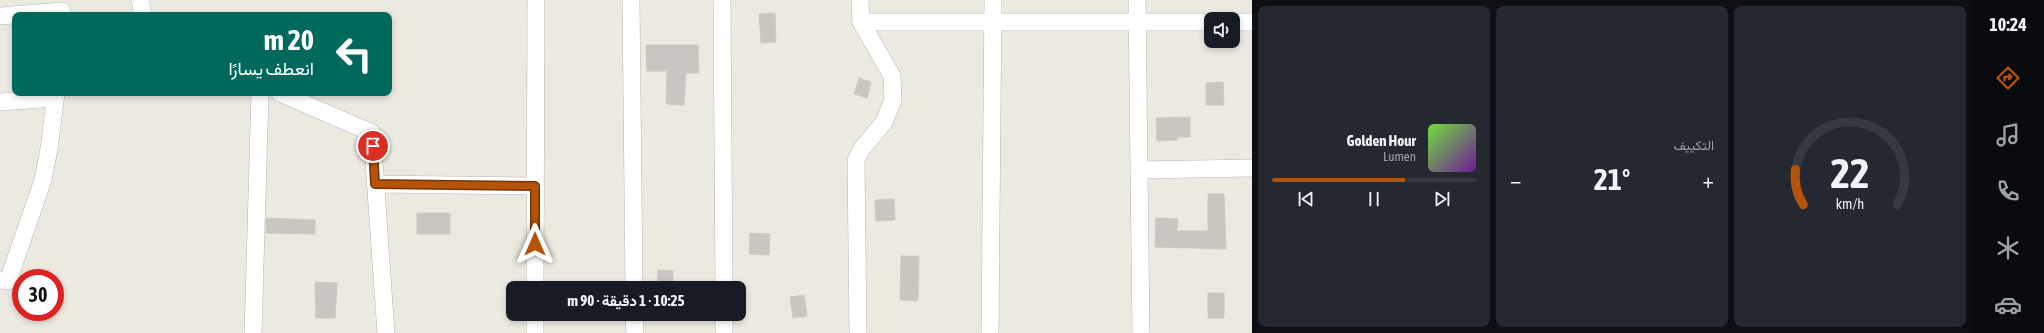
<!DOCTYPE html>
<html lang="ar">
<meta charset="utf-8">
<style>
:root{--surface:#171b24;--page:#242831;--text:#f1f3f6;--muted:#9ea1a6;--line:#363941;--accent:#b45309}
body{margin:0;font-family:"Asap Condensed",Vazirmatn,sans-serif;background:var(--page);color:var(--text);direction:rtl;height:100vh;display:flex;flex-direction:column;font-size:15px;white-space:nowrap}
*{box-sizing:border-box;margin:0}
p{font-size:13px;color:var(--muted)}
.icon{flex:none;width:22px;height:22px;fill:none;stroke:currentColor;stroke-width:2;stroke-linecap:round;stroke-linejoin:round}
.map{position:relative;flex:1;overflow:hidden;direction:ltr}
.drawer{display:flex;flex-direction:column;gap:6px;padding:6px;background:#0d0f14;width:720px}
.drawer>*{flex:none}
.banner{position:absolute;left:12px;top:12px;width:380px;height:84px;border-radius:8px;box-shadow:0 2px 6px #0003;direction:rtl;background:#00695c;color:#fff;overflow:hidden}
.tools{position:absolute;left:1204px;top:12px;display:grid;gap:8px}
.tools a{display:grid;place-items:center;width:36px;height:36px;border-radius:8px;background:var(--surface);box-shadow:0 2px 6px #0003;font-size:20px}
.speed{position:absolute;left:12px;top:269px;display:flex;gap:8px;font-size:20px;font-weight:700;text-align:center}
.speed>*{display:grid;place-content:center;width:52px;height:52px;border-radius:50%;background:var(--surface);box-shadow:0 2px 6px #0003;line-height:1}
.speed .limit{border:6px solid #d22;background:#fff;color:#111}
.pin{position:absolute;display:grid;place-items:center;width:34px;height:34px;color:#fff;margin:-17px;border:2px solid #fff;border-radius:50%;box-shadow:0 1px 4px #0007}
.me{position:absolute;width:44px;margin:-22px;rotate:0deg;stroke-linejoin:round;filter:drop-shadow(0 0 3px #0008)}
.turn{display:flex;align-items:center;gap:14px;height:84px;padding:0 12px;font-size:18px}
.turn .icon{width:52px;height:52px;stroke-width:2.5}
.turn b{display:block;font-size:28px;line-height:34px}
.big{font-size:30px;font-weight:700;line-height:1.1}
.drawer .card{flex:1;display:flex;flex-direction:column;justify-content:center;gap:6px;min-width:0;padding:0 14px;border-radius:8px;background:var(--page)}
.drawer .dial{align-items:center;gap:0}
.dial svg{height:104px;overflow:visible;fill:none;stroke:var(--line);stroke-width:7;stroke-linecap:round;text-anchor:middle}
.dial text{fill:var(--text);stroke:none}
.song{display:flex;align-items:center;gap:12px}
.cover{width:48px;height:48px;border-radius:6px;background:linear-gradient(135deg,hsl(100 70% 55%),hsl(280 70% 35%))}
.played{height:4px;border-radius:2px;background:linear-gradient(90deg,var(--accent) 65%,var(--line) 65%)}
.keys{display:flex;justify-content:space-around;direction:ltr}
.heat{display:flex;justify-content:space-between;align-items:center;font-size:22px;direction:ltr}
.drawer .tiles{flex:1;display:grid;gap:6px;grid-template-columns:repeat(3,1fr)}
.trip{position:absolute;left:506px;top:281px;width:240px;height:40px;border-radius:8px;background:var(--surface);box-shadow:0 2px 6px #0003;font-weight:700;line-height:40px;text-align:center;direction:rtl}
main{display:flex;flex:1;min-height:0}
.dock{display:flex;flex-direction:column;width:72px;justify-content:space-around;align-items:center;background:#090b0e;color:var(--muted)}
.dock .icon{width:28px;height:28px}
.dock .on{color:var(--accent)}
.dock b{font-size:18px;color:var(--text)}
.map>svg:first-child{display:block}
.building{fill:#c9c5c0;stroke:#d0cac0}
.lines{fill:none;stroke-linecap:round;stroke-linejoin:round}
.minor-casing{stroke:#b4b7bb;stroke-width:18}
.minor{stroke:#fff;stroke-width:17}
.route-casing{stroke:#753606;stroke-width:10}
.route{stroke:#b45309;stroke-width:7}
</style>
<main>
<nav class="dock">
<b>10:24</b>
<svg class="icon on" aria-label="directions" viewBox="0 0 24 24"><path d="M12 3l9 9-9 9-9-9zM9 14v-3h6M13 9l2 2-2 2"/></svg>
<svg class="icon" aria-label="music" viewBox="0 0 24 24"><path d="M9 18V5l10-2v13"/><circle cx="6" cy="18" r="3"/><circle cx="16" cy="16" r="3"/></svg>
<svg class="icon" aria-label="phone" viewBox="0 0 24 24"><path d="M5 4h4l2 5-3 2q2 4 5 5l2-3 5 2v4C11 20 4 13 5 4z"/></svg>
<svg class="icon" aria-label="climate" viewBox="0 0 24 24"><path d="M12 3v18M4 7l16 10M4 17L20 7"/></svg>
<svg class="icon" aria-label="car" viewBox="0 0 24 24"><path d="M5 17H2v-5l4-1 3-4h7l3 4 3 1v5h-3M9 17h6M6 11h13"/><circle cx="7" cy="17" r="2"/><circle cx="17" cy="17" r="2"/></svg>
</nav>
<section class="drawer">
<div class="tiles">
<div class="card dial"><svg viewBox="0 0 100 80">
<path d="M14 69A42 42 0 1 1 86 69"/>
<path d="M14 69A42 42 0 0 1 8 42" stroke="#b45309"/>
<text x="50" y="56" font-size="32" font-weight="700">22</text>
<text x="50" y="72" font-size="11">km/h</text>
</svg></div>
<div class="card"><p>التكييف</p>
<div class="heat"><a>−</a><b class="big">21°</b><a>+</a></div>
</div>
<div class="card">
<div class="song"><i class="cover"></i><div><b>Golden Hour</b><p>Lumen</p></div></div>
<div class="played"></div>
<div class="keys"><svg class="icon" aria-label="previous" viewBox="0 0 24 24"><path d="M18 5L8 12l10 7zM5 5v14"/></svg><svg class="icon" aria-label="pause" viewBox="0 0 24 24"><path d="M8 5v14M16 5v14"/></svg><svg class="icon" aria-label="next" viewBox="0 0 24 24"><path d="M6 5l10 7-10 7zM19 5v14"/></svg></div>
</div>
</div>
</section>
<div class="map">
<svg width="1252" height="333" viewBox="0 0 1252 333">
<rect width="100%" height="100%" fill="#ece9e1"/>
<path class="building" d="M775,13L776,42L761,43L759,14Z
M646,45H698L699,73H686L684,105L666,104L667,71H647Z
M859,78L871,82L867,98L854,94Z
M1223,82L1224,105H1206V83Z
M1190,117V137H1177V140L1157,141L1156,118Z
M1208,194H1224L1226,249L1155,247L1156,218L1178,219L1177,231H1208Z
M894,199L895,220L876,221L875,200Z
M417,213H450V234H417Z
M266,218L315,220V234L266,233Z
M750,233L770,234L769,255L749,254Z
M901,256H919L918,301L900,300Z
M658,270L673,271V288H657Z
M315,282L337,283L335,318H316Z
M1208,293H1224V318H1208Z
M804,295L807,316L793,318L790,297Z"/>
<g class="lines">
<g class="minor-casing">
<path id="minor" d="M140,0L143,15
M631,0L634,288
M722,0L724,288
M1137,0L1141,333
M0,16L62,11
M861,22H1211
M1233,22H1252
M280,93L372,133L386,333
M0,102L55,98
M1139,170L1252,168
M375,184L535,186
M0,280L8,281L43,180L49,149L56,93
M535,288L536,0
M634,314L635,333
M724,314V333
M253,333L260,93
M535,333V314
M858,333L856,160L861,150L884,122L893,100L892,76L861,22L860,0
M990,333L993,0"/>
</g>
<use href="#minor" class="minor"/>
</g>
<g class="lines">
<g class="route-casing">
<path id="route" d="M373,146L375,184L535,186V244"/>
</g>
<use href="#route" class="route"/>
</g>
</svg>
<div class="tools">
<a><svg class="icon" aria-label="sound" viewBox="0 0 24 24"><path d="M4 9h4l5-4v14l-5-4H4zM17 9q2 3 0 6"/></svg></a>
</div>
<div class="speed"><div class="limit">30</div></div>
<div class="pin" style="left:373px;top:146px;background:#d93025"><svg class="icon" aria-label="arrive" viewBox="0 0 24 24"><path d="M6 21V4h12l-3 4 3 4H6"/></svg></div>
<svg class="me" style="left:535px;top:244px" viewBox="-20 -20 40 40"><path d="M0-17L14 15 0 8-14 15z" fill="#b45309" stroke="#fff" stroke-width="4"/></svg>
<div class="trip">10:25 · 1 دقيقة · 90 m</div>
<div class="banner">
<div class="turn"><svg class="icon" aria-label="left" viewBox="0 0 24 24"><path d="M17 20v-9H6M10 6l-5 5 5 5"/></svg><div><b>20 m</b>انعطف يسارًا</div></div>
</div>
</div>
</main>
